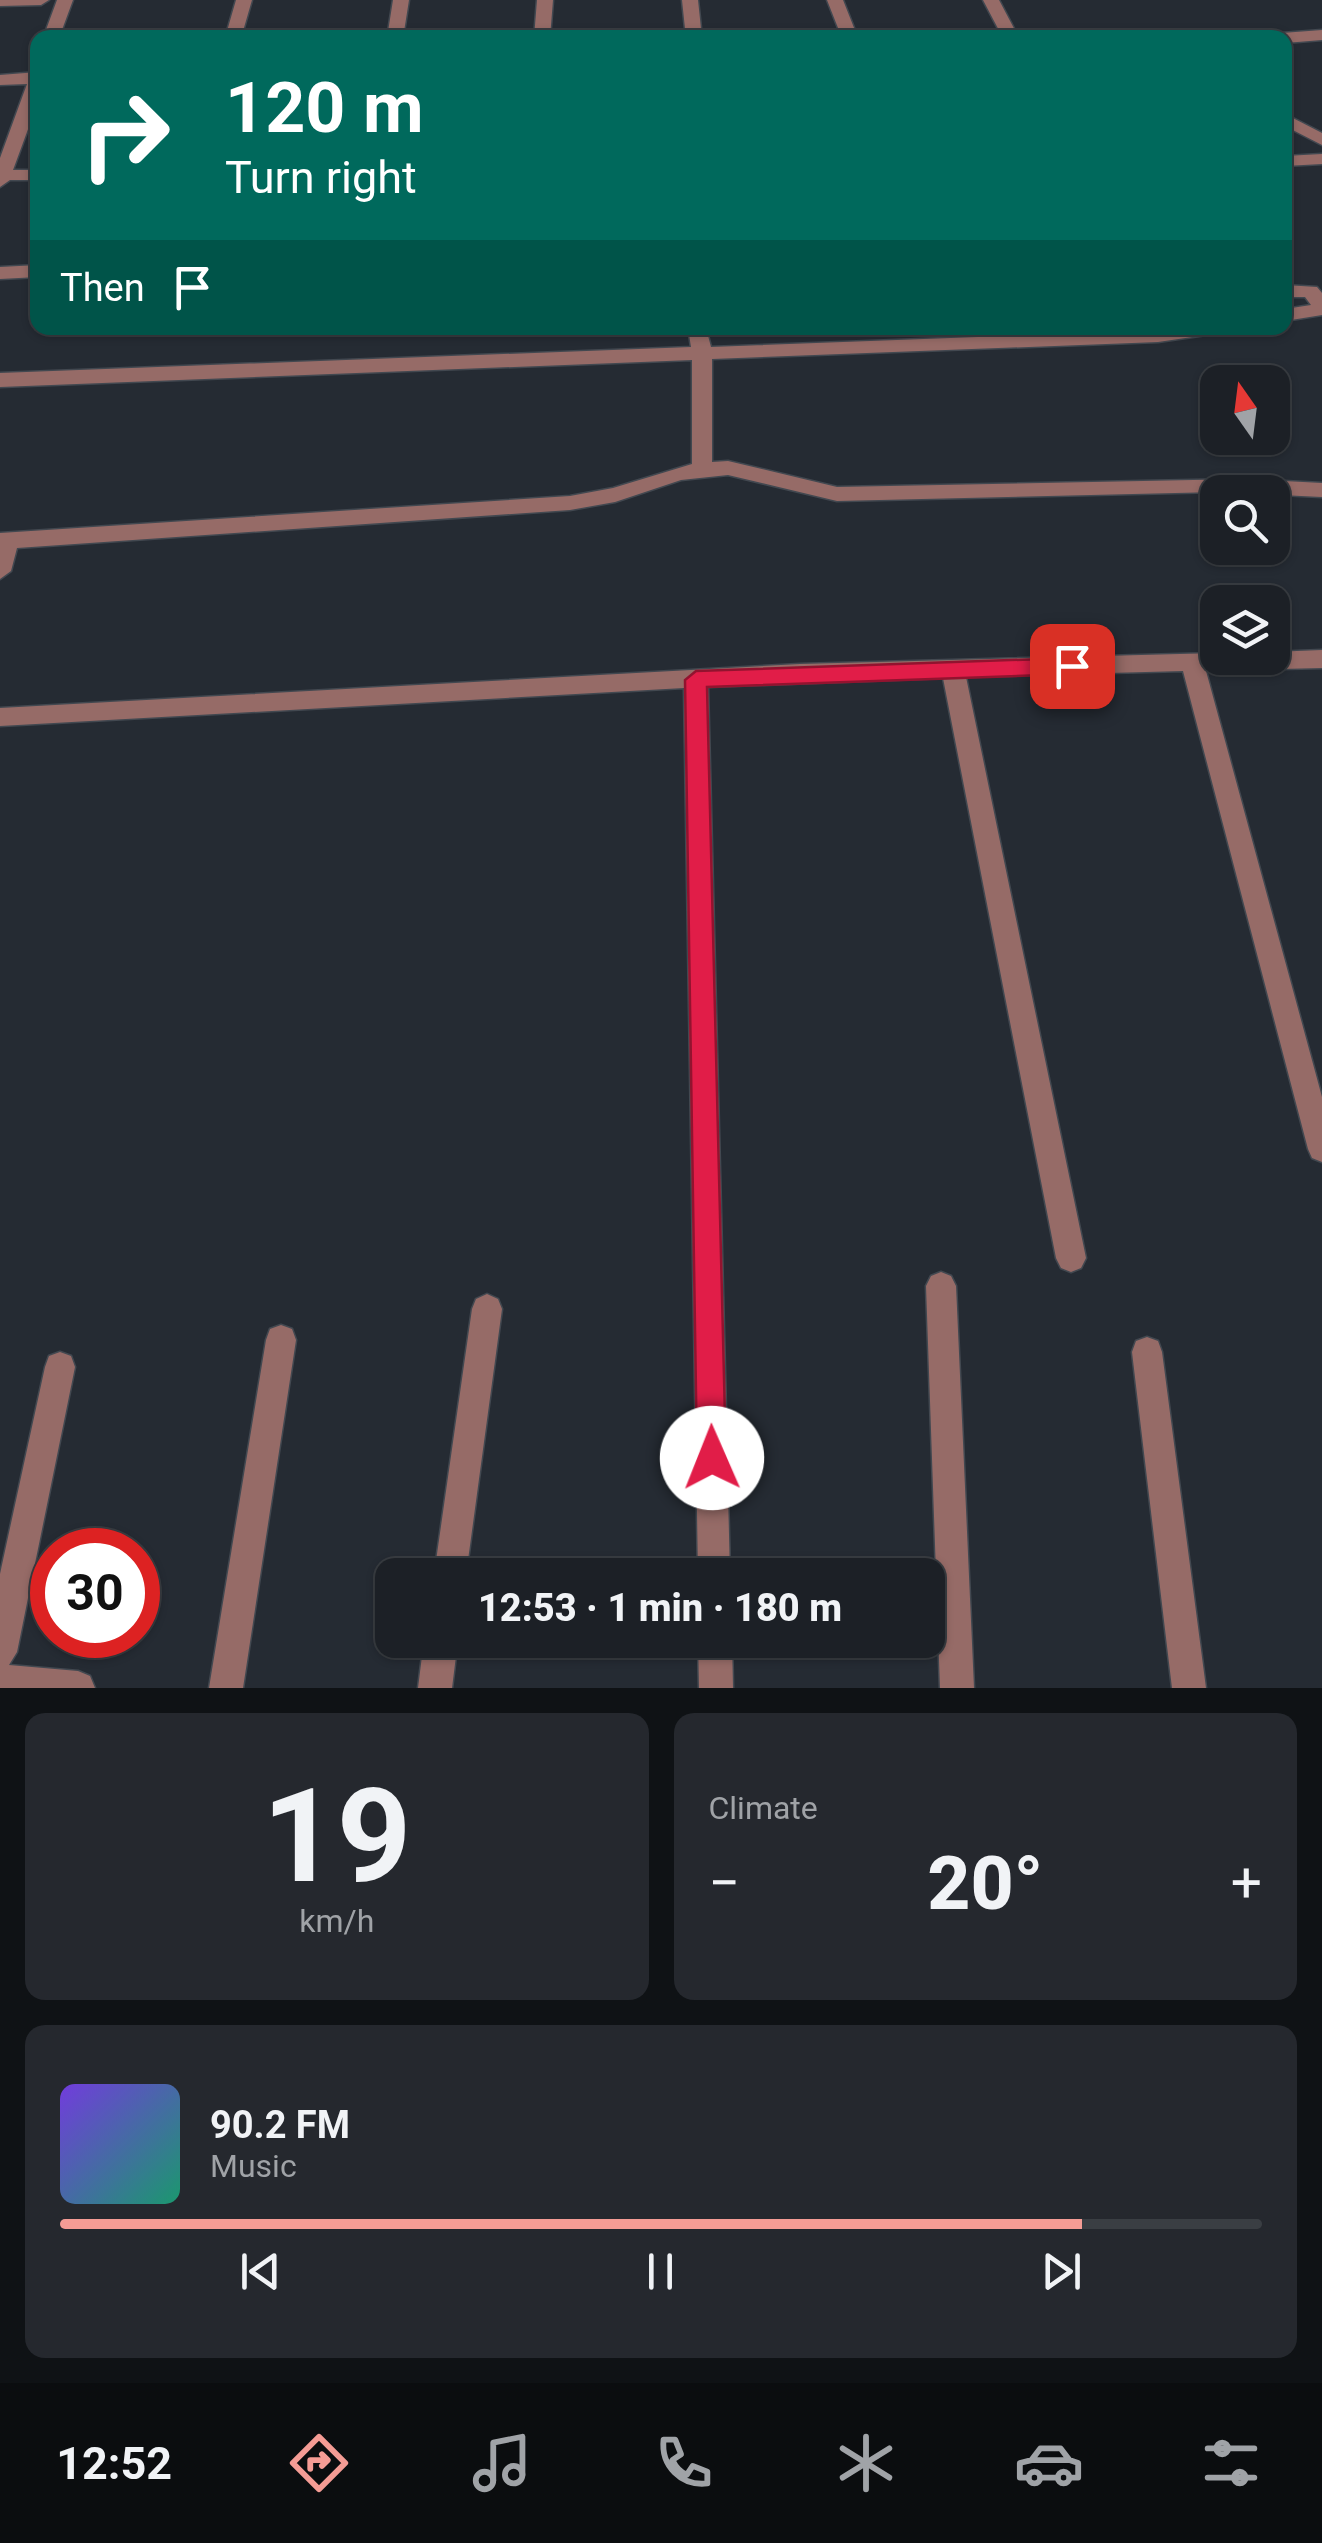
<!DOCTYPE html>
<meta charset="utf-8">
<style>
:root{--surface:#1c2026;--page:#25282e;--text:#f1f3f6;--muted:#a0a3a7;--line:#3a3e43;--accent:#f59c95}
body{margin:0;font-family:Roboto,sans-serif;background:var(--page);color:var(--text);height:100vh;display:flex;flex-direction:column;font-size:38px;white-space:nowrap}
*{box-sizing:border-box;margin:0}
p{font-size:32px;color:var(--muted)}
.icon{flex:none;width:55px;height:55px;fill:none;stroke:currentColor;stroke-width:2;stroke-linecap:round;stroke-linejoin:round}
.map{position:relative;height:1688px;overflow:hidden}
.side{display:flex;flex-direction:column;gap:25px;padding:25px;background:#0f1215;flex:1}
.side>*{flex:none}
.guide{position:absolute;left:30px;top:30px;width:1262px;height:305px;border-radius:20px;box-shadow:0 2px 8px #0004,0 0 0 2px var(--line);background:#00695c;color:#fff;overflow:hidden}
.needle{width:65px;rotate:346deg}
.controls{position:absolute;left:1200px;top:365px;display:grid;gap:20px}
.controls a{display:grid;place-items:center;width:90px;height:90px;border-radius:20px;background:var(--surface);box-shadow:0 2px 8px #0004,0 0 0 2px var(--line);font-size:50px}
.speed{position:absolute;left:30px;top:1528px;display:flex;gap:20px;font-size:50px;font-weight:700;text-align:center}
.speed>*{display:grid;place-content:center;width:130px;height:130px;border-radius:50%;background:var(--surface);box-shadow:0 2px 8px #0004,0 0 0 2px var(--line);line-height:1}
.speed .limit{border:15px solid #d22;background:#fff;color:#111}
.pin{position:absolute;display:grid;place-items:center;width:85px;height:85px;color:#fff;margin:-42px;border-radius:20px;box-shadow:0 5px 15px #0006}
.me{position:absolute;width:110px;margin:-55px;rotate:359deg;stroke-linejoin:round;filter:drop-shadow(0 0 8px #0008)}
.turn{display:flex;align-items:center;gap:35px;height:210px;padding:0 30px;font-size:45px}
.turn .icon{width:130px;height:130px;stroke-width:2.5}
.turn b{display:block;font-size:70px;line-height:85px}
.then{display:flex;align-items:center;height:95px;padding:0 30px;background:#0003;gap:20px;font-size:38px}
.big{font-size:75px;font-weight:800;line-height:1.1}
.side .card{flex:1;display:flex;flex-direction:column;justify-content:center;gap:15px;min-width:0;padding:0 35px;border-radius:20px;background:var(--page)}
.side .dial{align-items:center;gap:0}
.dial b{font-size:130px;line-height:1}
.song{display:flex;align-items:center;gap:30px}
.cover{width:120px;height:120px;border-radius:15px;background:linear-gradient(135deg,hsl(260 70% 55%),hsl(160 70% 35%))}
.played{height:10px;border-radius:5px;background:linear-gradient(90deg,var(--accent) 85%,var(--line) 85%)}
.keys{display:flex;justify-content:space-around;direction:ltr}
.heat{display:flex;justify-content:space-between;align-items:center;font-size:55px;direction:ltr}
.side .tiles{flex:1;display:grid;gap:25px;grid-template-columns:1fr 1fr}
.card:last-child{grid-column:span 2}
.trip{position:absolute;left:375px;top:1558px;width:570px;height:100px;border-radius:20px;background:var(--surface);box-shadow:0 2px 8px #0004,0 0 0 2px var(--line);font-weight:800;line-height:100px;text-align:center}
.tabs{display:flex;height:160px;justify-content:space-around;align-items:center;background:#0b0d0f;color:var(--muted)}
.tabs .icon{width:70px;height:70px}
.tabs .on{color:var(--accent)}
.tabs b{font-size:45px;color:var(--text)}
.map>svg:first-child{display:block}
.lines{fill:none;stroke-linecap:round;stroke-linejoin:round}
.minor-casing{stroke:#424850;stroke-width:3}
.minor{fill:#966b67;fill-rule:evenodd}
.route{fill:#e11d48;stroke:#92132f;stroke-width:2.5}
</style>
<div class="map">
<svg width="1322" height="1688" viewBox="0 0 1322 1688">
<rect width="100%" height="100%" fill="#252b33"/>
<g class="lines">
<g class="minor-casing">
<path id="minor" d="M0,0H49L41,5L0,6Z
M57,0H73L59,38H43Z
M236,0H252L241,38H225Z
M393,0H409L403,38H387Z
M537,0H553L550,38H534Z
M682,0H698L702,38H686Z
M827,0H843L858,38H842Z
M983,0H999L1019,38H1003Z
M1322,30V40L1285,43V38H1274L1282,33Z
M38,72V102L13,170H38V180H10L0,187V158L27,84L0,85V75Z
M1285,114L1322,133V145L1285,126Z
M1322,154V164L1285,166V156Z
M38,265V277L0,279V267Z
M1285,285L1317,287L1322,293V315L1285,321V309L1311,305L1305,297H1285Z
M688,328H706L711,347L1222,328L1213,334L1158,342L712,359V462L728,461L837,487L1244,479L1322,483V497L1218,492L837,501L728,475L681,480L615,502L570,510L17,548L11,571L0,579V533L570,496L613,488L692,464V360L0,387V373L691,347Z
M1322,650V668L1206,671L1322,1097V1162L1312,1158L1308,1149L1183,671L966,677L1086,1258L1081,1268L1071,1272L1061,1268L1056,1258L943,678L708,687L730,1575H698L684,688L0,726V708L800,664L1218,653V658H1272V652Z
M941,1272L951,1276L956,1286L974,1688H940L926,1286L931,1276Z
M487,1294L498,1299L502,1309L466,1575H434L472,1309L476,1299Z
M281,1325L292,1329L296,1340L243,1688H209L266,1340L270,1329Z
M1147,1337L1158,1341L1162,1352L1206,1688H1172L1132,1352L1136,1341Z
M60,1352L71,1356L75,1367L17,1652L9,1665L78,1671L90,1676L95,1688H0V1574L45,1367L49,1356Z
M424,1640H458L452,1688H418Z
M698,1640H732L733,1688H699Z"/>
</g>
<use href="#minor" class="minor"/>
</g>
<path class="route" d="M1072,658L1083,666L1072,674L707,687L726,1458L722,1468L712,1473L702,1468L697,1458L685,680L696,671Z"/>
</svg>
<div class="controls">
<a><svg class="needle" viewBox="-14 -14 28 28"><path d="M0-13l5 13h-10z" fill="#e53935"/><path d="M0 13l5-13h-10z" fill="#a0a3a7"/></svg></a>
<a><svg class="icon" aria-label="search" viewBox="0 0 24 24"><circle cx="10" cy="10" r="6"/><path d="M15 15l6 6"/></svg></a>
<a><svg class="icon" aria-label="layers" viewBox="0 0 24 24"><path d="M12 4l9 5-9 5-9-5zM3 14l9 5 9-5"/></svg></a>
</div>
<div class="speed"><div class="limit">30</div></div>
<div class="pin" style="left:1072px;top:666px;background:#d93025"><svg class="icon" aria-label="arrive" viewBox="0 0 24 24"><path d="M6 21V4h12l-3 4 3 4H6"/></svg></div>
<svg class="me" style="left:712px;top:1458px" viewBox="-20 -20 40 40"><circle r="19" fill="#fff"/><path d="M0-13L10 11 0 6-10 11z" fill="#e11d48"/></svg>
<div class="trip">12:53 · 1 min · 180 m</div>
<div class="guide">
<div class="turn"><svg class="icon" aria-label="right" viewBox="0 0 24 24"><path d="M7 20v-9h11M14 6l5 5-5 5"/></svg><div><b>120 m</b>Turn right</div></div>
<div class="then">Then<svg class="icon" aria-label="arrive" viewBox="0 0 24 24"><path d="M6 21V4h12l-3 4 3 4H6"/></svg></div>
</div>
</div>
<section class="side">
<div class="tiles">
<div class="card dial"><b>19</b><p>km/h</p></div>
<div class="card"><p>Climate</p>
<div class="heat"><a>−</a><b class="big">20°</b><a>+</a></div>
</div>
<div class="card">
<div class="song"><i class="cover"></i><div><b>90.2 FM</b><p>Music</p></div></div>
<div class="played"></div>
<div class="keys"><svg class="icon" aria-label="previous" viewBox="0 0 24 24"><path d="M18 5L8 12l10 7zM5 5v14"/></svg><svg class="icon" aria-label="pause" viewBox="0 0 24 24"><path d="M8 5v14M16 5v14"/></svg><svg class="icon" aria-label="next" viewBox="0 0 24 24"><path d="M6 5l10 7-10 7zM19 5v14"/></svg></div>
</div>
</div>
</section>
<nav class="tabs">
<b>12:52</b>
<svg class="icon on" aria-label="directions" viewBox="0 0 24 24"><path d="M12 3l9 9-9 9-9-9zM9 14v-3h6M13 9l2 2-2 2"/></svg>
<svg class="icon" aria-label="music" viewBox="0 0 24 24"><path d="M9 18V5l10-2v13"/><circle cx="6" cy="18" r="3"/><circle cx="16" cy="16" r="3"/></svg>
<svg class="icon" aria-label="phone" viewBox="0 0 24 24"><path d="M5 4h4l2 5-3 2q2 4 5 5l2-3 5 2v4C11 20 4 13 5 4z"/></svg>
<svg class="icon" aria-label="climate" viewBox="0 0 24 24"><path d="M12 3v18M4 7l16 10M4 17L20 7"/></svg>
<svg class="icon" aria-label="car" viewBox="0 0 24 24"><path d="M5 17H2v-5l4-1 3-4h7l3 4 3 1v5h-3M9 17h6M6 11h13"/><circle cx="7" cy="17" r="2"/><circle cx="17" cy="17" r="2"/></svg>
<svg class="icon" aria-label="filters" viewBox="0 0 24 24"><path d="M4 7h16M4 17h16"/><circle cx="9" cy="7" r="2"/><circle cx="15" cy="17" r="2"/></svg>
</nav>
